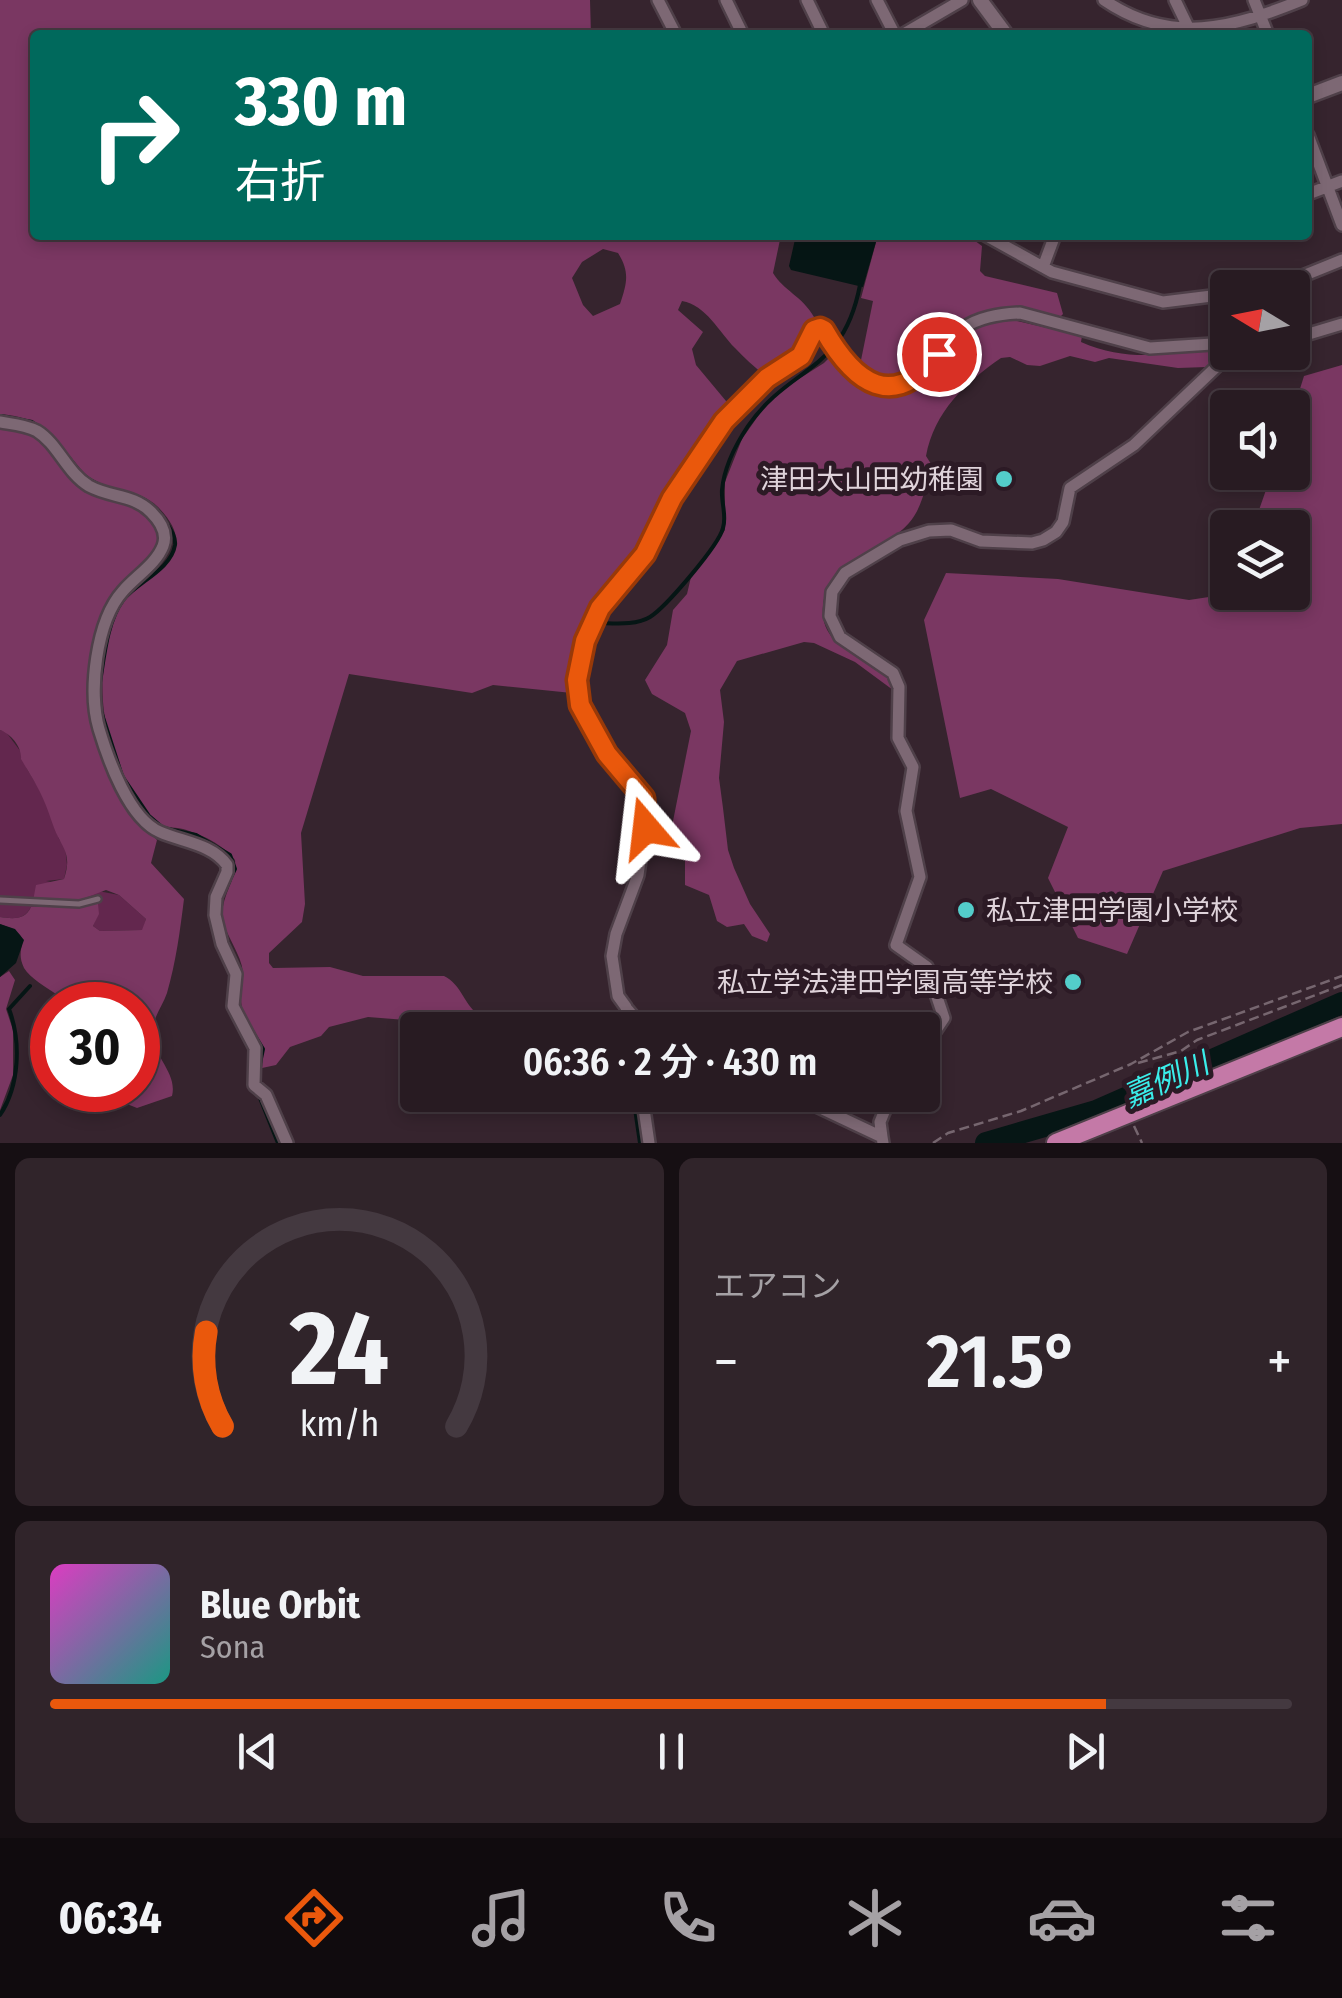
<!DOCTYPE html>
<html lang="ja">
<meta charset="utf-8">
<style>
:root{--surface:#281b22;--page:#30242a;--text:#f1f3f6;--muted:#a5a1a5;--line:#443940;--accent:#ea580c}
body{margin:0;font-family:"Fira Sans Condensed","Noto Sans JP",sans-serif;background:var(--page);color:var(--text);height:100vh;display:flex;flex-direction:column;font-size:38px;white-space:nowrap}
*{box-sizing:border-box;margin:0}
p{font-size:32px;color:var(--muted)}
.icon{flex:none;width:55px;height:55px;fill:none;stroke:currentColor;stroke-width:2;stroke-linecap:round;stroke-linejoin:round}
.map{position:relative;height:1143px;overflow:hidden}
.side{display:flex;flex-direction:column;gap:15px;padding:15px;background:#160f13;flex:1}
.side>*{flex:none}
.top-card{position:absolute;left:30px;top:30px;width:1282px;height:210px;border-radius:10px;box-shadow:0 5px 15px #0003,0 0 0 2px var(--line);background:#00695c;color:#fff;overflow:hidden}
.needle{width:65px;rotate:280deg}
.controls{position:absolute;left:1210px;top:270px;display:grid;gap:20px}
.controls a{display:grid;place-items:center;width:100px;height:100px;border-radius:10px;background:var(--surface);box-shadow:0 5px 15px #0003,0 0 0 2px var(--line);font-size:50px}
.speed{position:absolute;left:30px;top:982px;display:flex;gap:20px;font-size:50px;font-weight:700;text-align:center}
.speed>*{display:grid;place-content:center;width:130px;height:130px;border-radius:50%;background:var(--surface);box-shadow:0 5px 15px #0003,0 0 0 2px var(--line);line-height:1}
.speed .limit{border:15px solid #d22;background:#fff;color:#111}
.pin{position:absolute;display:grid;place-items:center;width:85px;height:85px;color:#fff;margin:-42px;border:5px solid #fff;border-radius:50%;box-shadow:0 2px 10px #0007}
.me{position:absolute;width:110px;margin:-55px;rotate:343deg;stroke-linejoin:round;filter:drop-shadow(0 0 8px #0008)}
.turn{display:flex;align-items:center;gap:35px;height:210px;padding:0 40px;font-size:45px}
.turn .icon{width:130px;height:130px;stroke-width:2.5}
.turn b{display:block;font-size:70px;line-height:85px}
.big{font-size:75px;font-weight:600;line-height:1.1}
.side .widget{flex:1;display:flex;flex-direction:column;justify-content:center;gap:15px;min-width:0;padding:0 35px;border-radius:15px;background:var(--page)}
.side .dial{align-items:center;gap:0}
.dial svg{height:260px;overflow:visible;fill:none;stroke:var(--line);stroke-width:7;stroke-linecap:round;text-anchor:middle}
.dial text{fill:var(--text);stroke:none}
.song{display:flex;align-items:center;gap:30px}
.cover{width:120px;height:120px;border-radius:15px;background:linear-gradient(135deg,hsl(310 70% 55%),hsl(170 70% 35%))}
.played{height:10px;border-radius:5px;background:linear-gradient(90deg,var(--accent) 85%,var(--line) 85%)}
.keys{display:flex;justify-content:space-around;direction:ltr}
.heat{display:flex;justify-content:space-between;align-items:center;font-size:55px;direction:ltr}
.side .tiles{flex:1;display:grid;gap:15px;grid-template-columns:1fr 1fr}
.widget:last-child{grid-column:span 2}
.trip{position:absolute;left:400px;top:1012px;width:540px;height:100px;border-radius:10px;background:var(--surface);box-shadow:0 5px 15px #0003,0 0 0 2px var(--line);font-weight:600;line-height:100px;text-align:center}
.menu{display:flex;height:160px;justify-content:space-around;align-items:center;background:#100b0e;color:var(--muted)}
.menu .icon{width:70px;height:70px}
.menu .selected{color:var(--accent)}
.menu b{font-size:45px;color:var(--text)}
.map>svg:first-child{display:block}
.green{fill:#63274e}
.forest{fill:#7a3762;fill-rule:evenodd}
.water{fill:#061615}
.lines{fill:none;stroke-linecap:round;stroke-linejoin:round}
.stream{stroke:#061615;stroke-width:4}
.river{stroke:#061615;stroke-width:22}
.service-casing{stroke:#4f4049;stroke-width:10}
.minor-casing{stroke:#4f4049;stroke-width:16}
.tertiary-casing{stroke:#4f4049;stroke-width:19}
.primary-casing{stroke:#4f4049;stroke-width:22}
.path{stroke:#76666f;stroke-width:2.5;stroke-dasharray:10 5;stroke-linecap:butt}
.service{stroke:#7d6874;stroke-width:5}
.minor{stroke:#7d6874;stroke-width:11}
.tertiary{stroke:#7d6874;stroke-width:14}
.primary{stroke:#c479a7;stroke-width:18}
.route-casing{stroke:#983908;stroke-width:25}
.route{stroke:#ea580c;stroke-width:18}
.poi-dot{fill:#53cdca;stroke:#2c1a25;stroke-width:4}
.labels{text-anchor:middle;stroke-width:10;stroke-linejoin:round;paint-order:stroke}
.poi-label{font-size:28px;fill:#dfd3da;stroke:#2c1a25;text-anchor:end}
.water-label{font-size:30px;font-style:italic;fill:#3aedea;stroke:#2c1a25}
</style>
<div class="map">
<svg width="1342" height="1143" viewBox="0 0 1342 1143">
<rect width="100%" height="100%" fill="#36242e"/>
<path class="green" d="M0,730L6,732L21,752L27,769L47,802L59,839L65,846L67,865L64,879L46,881L119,895L146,919L143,930L100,931L93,926L98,914V905L91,903L31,907C24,920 14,919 0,917Z"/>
<path class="forest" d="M0,0H590L591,35H35V235H781L773,273C784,291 802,296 814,317C795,356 803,351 765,376C755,367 744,358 735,348C719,332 706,305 682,301L678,310L703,332L692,349L696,365L731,407L650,541L585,621L575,661L572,693L493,685L472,693L349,674L301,833L305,904L302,922L269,953V963L273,968L330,967L363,976H444C462,984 464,1007 482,1017C495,1024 531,1024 547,1026L554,1018L574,1030H449L431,1022L368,1017L329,1027L321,1036L290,1047L276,1065L262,1068C267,1038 251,1036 243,1011C238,996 244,986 243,972C241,954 227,938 223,920C219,897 237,882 235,860C224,845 201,834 183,829C176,827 168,828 161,825C135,811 117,760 109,734C97,697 101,635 124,601C146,568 206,557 158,507C138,487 110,493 89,477C51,449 58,419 0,414ZM603,249L618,253C630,272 627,283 620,304L593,316L583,305L572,278L582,262Z
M878,235H967L982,246L980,271L985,276L1057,293L1063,314L1059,318L990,312C956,340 906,403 859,370L873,301L861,298Z
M1008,319L1082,336L1081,342C1130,364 1170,352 1221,350L1207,367L1178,368L1109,358L1095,362L1070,356L1040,366L1027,365L1010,357L1001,358C966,382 934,412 926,456L933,467C925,485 923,507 909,523C882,554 828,557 823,606C818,658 889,656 893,690L855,662L814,643L804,642L737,661L720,690L724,722L719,778L723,808L728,850L734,868L750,904L770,934L767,942L752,936L744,924L727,927L717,921L709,895L685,885V861L675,845L671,831L691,731L685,713L652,694L645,680L667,645L673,610L687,594L691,577L725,530V482L742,439L763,409L783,389L824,363L832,355C843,369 853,375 869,383C920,409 931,358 964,334C977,325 993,321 1008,319Z
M1342,365V824L1300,828L1163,871L1127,954L1078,938L1048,878L1068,827L991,789L960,798L924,620L946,573L1058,579L1189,600L1222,595L1227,583L1228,592H1292V528L1253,527L1272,473L1292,472L1293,411L1304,376Z
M0,425L37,433L74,476L132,501L159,526L161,546L113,600L91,711L146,829L157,840L151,863L184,899C180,931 176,962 167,993C163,1005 153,1017 153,1030C151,1056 178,1072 172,1096L137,1108L127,1104L117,1090H138V1005H59L56,994C47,988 30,978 24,968C12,944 39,938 0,924V917C13,919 25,920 31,907L91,903L98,904L99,914L93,926L100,931L142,930L146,919L119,895L106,890L77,901H33L36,885L64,879C73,852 61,848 53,825C43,794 37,786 21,759C22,747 11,734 0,730Z
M9,971L15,980L6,1009L13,1030V1075L0,1110V977Z"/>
<path class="water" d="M796,235H878L863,287L791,270L789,266Z
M0,924L15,929L24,940L16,963L0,977Z"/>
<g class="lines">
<path class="stream" d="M0,416L32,422L50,435
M69,458C75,465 81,475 90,480C123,500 140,483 167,524C171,530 176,537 175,545C171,570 137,582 123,600C106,623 104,661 99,688
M597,623C613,623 635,626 650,617C666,607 719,545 723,528C727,516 721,502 722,490C724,468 736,444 748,426C791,364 843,374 860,285
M100,708L122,776L149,816L163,828L196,835L230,855L235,869L225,890
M228,943L241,975
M252,1031L263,1049L259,1068
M633,1095L640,1143
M260,1098L278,1143
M0,1115C20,1085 21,1041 9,1009L30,986"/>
<path class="river" d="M986,1143L1096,1111L1342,1003"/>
<g class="service-casing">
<path id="service" d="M0,900L79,904L98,899"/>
</g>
<g class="minor-casing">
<path id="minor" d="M658,0L676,35
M726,0L743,35
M807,0L824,35
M877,0L895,35
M1104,0C1171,46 1233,28 1302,0
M1175,0L1189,29
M1254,0L1268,35
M902,35L962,0
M1308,135L1342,225
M1308,194L1342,181
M985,235L1052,272L1163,302L1228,294
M1043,267L1055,235
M1273,288L1342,260
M1292,339L1342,324
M0,422C12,424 26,425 37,431C58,444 67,473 89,486C111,498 133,494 151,512C160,521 168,533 163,546C156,564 136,576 123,591C96,621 88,692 99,729C108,759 129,819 160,832C183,842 212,844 227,865V872L216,897L215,915L222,944L236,974L233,1006L255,1048L254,1085L266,1095L287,1143
M628,1010L645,1030
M631,1030L626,1007L618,996L612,956L616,934L638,875L647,811L638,789L607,754L580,705L577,681L585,641L600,608L645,554L672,498L724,421L767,378L801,356L815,330L821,327C835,342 840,364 858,377C867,383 878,385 888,385C926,385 935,350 960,330C978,317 999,314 1020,313L1150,348L1228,343
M922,1051L944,1018L927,967L896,945L920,877L906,811L913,767L898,738L899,687L893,673L840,637L830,616L832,592L845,573L900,540L929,531L951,530L981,541L1032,543L1043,540L1056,532L1063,522L1070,488L1134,445L1232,352
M642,1095L649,1143
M793,1095L882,1137L883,1143
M882,1137L880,1122L891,1095"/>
</g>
<g class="tertiary-casing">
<path id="tertiary" d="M980,0L1006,35
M1308,96L1342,83"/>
</g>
<g class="primary-casing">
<path id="primary" d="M1056,1143L1342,1027"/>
</g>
<path class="path" d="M1138,1063L1181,1051L1197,1040L1342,985
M1134,1126L1142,1143
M933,1143L948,1133L1021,1111L1131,1064L1188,1032L1342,976"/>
<use href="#service" class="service"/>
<use href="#minor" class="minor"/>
<use href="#tertiary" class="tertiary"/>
<use href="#primary" class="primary"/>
</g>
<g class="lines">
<g class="route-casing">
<path id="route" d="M646,828L644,798L607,754L580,705L577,680L585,641L600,608L645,554L672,498L724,421L767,378L801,356L814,330L820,328L824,330C855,384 893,412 939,354"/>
</g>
<use href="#route" class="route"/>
</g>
<g class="poi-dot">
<circle cx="1004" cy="479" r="10"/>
<circle cx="966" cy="910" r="10"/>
<circle cx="1073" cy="982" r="10"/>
</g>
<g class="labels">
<g class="poi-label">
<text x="984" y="489">津田大山田幼稚園</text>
<text x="986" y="920" text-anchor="start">私立津田学園小学校</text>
<text x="1053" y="992">私立学法津田学園高等学校</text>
</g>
<g class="water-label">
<text transform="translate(1166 1080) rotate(-24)" y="10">嘉例川</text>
</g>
</g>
</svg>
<div class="controls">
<a><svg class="needle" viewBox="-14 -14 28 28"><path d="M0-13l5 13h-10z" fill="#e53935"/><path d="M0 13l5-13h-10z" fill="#a5a1a5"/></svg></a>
<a><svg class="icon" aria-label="sound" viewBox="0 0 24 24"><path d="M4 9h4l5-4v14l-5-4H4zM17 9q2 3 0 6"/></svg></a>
<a><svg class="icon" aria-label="layers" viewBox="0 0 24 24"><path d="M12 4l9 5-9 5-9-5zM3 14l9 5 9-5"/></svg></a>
</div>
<div class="speed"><div class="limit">30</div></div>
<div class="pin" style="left:939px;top:354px;background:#d93025"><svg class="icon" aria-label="arrive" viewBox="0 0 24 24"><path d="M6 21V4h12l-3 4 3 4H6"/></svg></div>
<svg class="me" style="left:646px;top:828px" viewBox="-20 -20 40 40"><path d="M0-17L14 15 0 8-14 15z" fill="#ea580c" stroke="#fff" stroke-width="4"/></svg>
<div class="trip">06:36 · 2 分 · 430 m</div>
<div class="top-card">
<div class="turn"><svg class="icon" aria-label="right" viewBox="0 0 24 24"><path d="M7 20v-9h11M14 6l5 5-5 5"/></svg><div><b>330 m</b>右折</div></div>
</div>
</div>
<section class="side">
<div class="tiles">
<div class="widget dial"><svg viewBox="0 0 100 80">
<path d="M14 69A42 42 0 1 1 86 69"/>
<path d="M14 69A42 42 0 0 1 9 40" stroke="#ea580c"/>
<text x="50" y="56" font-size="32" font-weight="700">24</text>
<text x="50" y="72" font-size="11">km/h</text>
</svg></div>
<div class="widget"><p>エアコン</p>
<div class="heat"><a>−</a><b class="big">21.5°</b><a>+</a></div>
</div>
<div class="widget">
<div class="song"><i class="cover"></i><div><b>Blue Orbit</b><p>Sona</p></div></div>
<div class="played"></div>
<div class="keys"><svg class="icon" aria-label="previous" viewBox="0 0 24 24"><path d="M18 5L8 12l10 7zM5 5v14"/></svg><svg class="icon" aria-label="pause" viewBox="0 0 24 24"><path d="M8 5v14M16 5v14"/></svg><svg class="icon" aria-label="next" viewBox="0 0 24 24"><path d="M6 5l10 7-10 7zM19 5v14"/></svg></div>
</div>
</div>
</section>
<nav class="menu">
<b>06:34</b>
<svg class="icon selected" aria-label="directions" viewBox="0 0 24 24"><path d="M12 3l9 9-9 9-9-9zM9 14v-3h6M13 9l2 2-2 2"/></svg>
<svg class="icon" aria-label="music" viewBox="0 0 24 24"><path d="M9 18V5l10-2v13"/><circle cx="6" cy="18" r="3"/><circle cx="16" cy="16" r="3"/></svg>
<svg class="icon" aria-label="phone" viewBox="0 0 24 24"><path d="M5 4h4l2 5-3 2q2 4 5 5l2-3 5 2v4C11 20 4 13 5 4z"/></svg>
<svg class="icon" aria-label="climate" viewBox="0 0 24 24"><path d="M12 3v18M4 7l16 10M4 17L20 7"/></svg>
<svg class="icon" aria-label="car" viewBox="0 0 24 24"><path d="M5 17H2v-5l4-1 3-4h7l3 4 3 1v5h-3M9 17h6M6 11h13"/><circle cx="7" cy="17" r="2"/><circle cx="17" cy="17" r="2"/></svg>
<svg class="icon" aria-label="filters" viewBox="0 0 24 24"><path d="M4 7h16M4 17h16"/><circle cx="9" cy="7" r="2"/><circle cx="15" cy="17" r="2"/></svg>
</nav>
